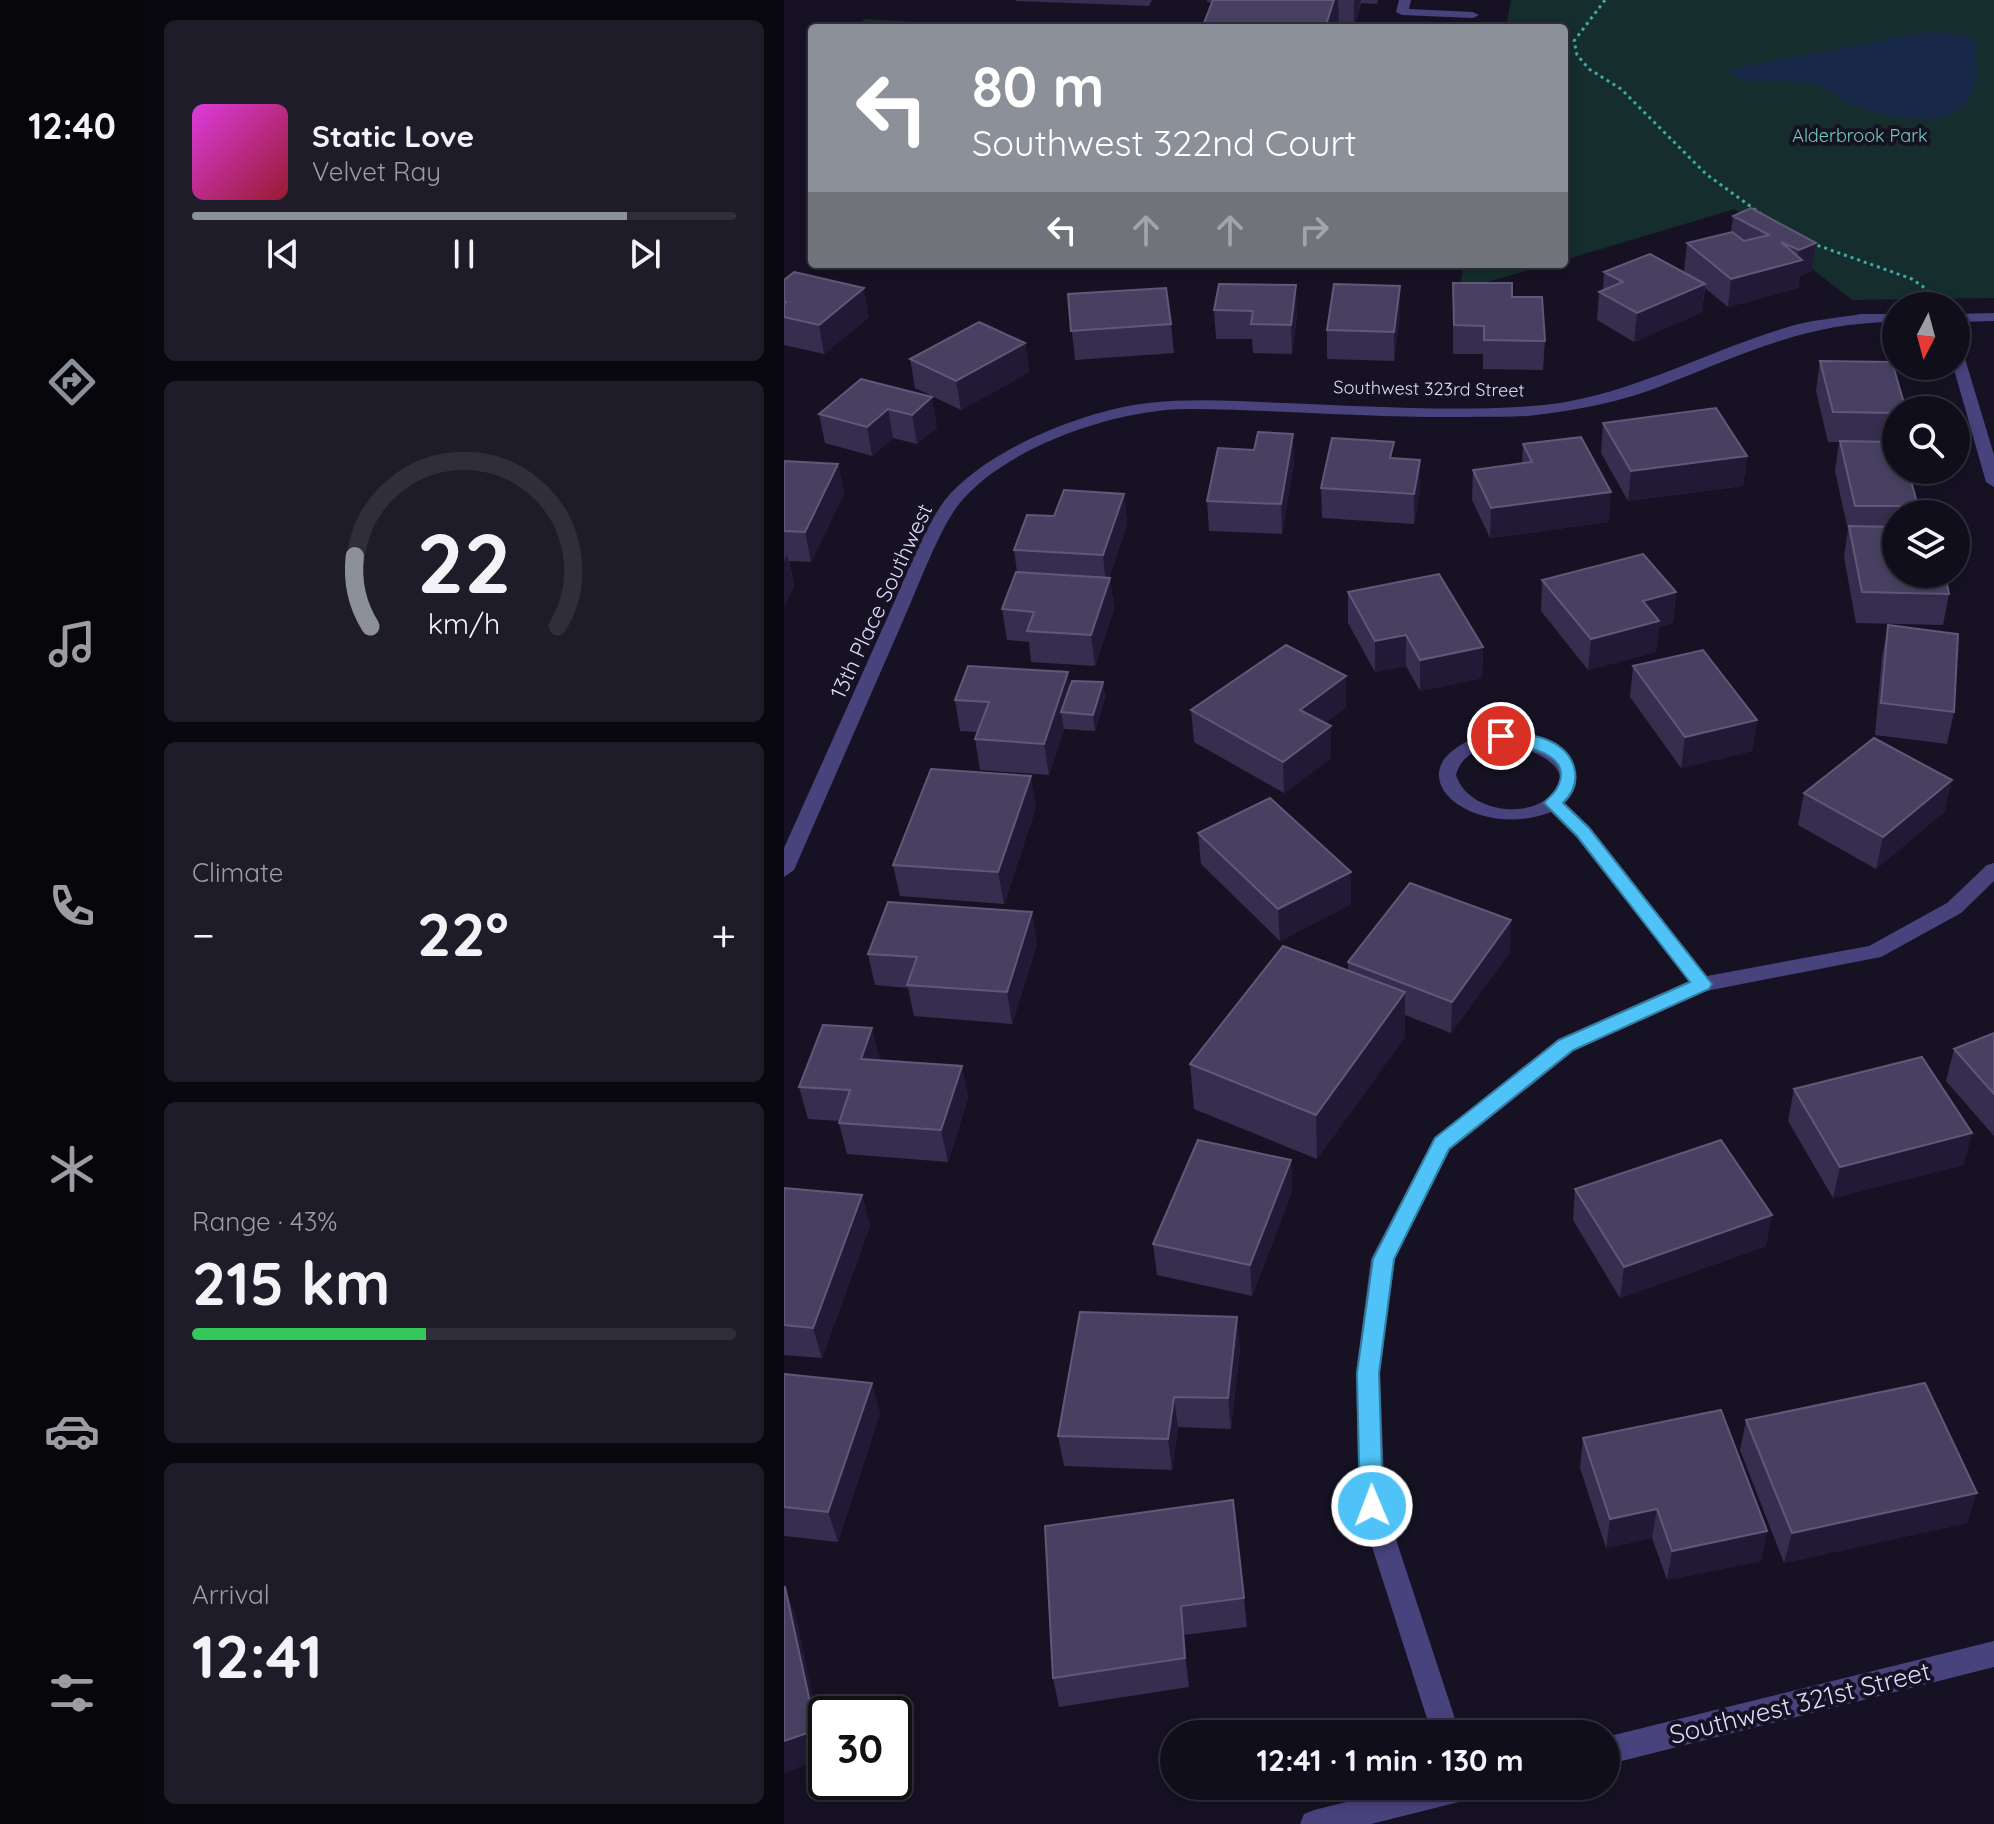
<!DOCTYPE html>
<meta charset="utf-8">
<style>
:root{--surface:#100e1b;--page:#1e1c28;--text:#f1f3f6;--muted:#9c9ca3;--line:#302e3a;--accent:#8c9099}
body{margin:0;font-family:Quicksand,sans-serif;background:var(--page);color:var(--text);height:100vh;display:flex;flex-direction:column;font-size:30px;white-space:nowrap}
*{box-sizing:border-box;margin:0}
p{font-size:26px;color:var(--muted)}
.icon{flex:none;width:44px;height:44px;fill:none;stroke:currentColor;stroke-width:2;stroke-linecap:round;stroke-linejoin:round}
.map{position:relative;flex:1;overflow:hidden}
.side{display:flex;flex-direction:column;gap:20px;padding:20px;background:#09080f;width:640px}
.side>*{flex:none}
.banner{position:absolute;left:24px;top:24px;width:760px;height:244px;border-radius:8px;box-shadow:0 4px 12px #0003,0 0 0 2px var(--line);background:#8c9099;color:#fff;overflow:hidden}
.needle{width:52px;rotate:186deg}
.buttons{position:absolute;left:1098px;top:292px;display:grid;gap:16px}
.buttons a{display:grid;place-items:center;width:88px;height:88px;border-radius:50%;background:var(--surface);box-shadow:0 4px 12px #0003,0 0 0 2px var(--line);font-size:40px}
.speed{position:absolute;left:24px;top:1696px;display:flex;gap:16px;font-size:40px;font-weight:700;text-align:center}
.speed>*{display:grid;place-content:center;width:104px;height:104px;border-radius:50%;background:var(--surface);box-shadow:0 4px 12px #0003,0 0 0 2px var(--line);line-height:1}
.speed .limit{border:4px solid #111;border-radius:12px;background:#fff;color:#111}
.pin{position:absolute;display:grid;place-items:center;width:68px;height:68px;color:#fff;margin:-34px;border:4px solid #fff;border-radius:50%;box-shadow:0 2px 8px #0007}
.me{position:absolute;width:88px;margin:-44px;rotate:359deg;stroke-linejoin:round;filter:drop-shadow(0 0 6px #0008)}
.turn{display:flex;align-items:center;gap:28px;height:168px;padding:0 32px;font-size:36px}
.turn .icon{width:104px;height:104px;stroke-width:2.5}
.turn b{display:block;font-size:56px;line-height:68px}
.lanes{display:flex;align-items:center;height:76px;padding:0 32px;background:#0003;justify-content:center;gap:40px;direction:ltr}
.lanes .off{opacity:.35}
.big{font-size:60px;font-weight:700;line-height:1.1}
.side .tile{flex:1;display:flex;flex-direction:column;justify-content:center;gap:12px;min-width:0;padding:0 28px;border-radius:12px;background:var(--page)}
.side .dial{align-items:center;gap:0}
.dial svg{height:208px;overflow:visible;fill:none;stroke:var(--line);stroke-width:7;stroke-linecap:round;text-anchor:middle}
.dial text{fill:var(--text);stroke:none}
.song{display:flex;align-items:center;gap:24px}
.cover{width:96px;height:96px;border-radius:12px;background:linear-gradient(135deg,hsl(300 70% 55%),hsl(350 70% 35%))}
.played{height:8px;border-radius:4px;background:linear-gradient(90deg,var(--accent) 80%,var(--line) 80%)}
.keys{display:flex;justify-content:space-around;direction:ltr}
.heat{display:flex;justify-content:space-between;align-items:center;font-size:44px;direction:ltr}
.charge{height:12px;border-radius:6px;background:linear-gradient(90deg,#34c759 43%,var(--line) 0)}
.trip{position:absolute;left:376px;top:1720px;width:460px;height:80px;border-radius:40px;background:var(--surface);box-shadow:0 4px 12px #0003,0 0 0 2px var(--line);font-weight:700;line-height:80px;text-align:center}
main{display:flex;flex:1;min-height:0}
.dock{display:flex;flex-direction:column;width:144px;justify-content:space-around;align-items:center;background:#06060b;color:var(--muted)}
.dock .icon{width:56px;height:56px}
.dock .active{color:var(--accent)}
.dock b{font-size:36px;color:var(--text)}
.map>svg:first-child{display:block}
.green{fill:#162d2d}
.water{fill:#172848}
.lines{fill:none;stroke-linecap:round;stroke-linejoin:round}
.path{stroke:#3fa9a8;stroke-width:3;stroke-dasharray:3 4;stroke-linecap:butt}
.minor{fill:#48437d;fill-rule:evenodd}
.wall{fill:#362d4f}
.shaded-wall{fill:#211a36}
.building{fill:#484061;stroke:#605879;stroke-width:2}
.route{fill:#4fc3f7;stroke:#337fa1;stroke-width:2}
.labels{text-anchor:middle;stroke-width:8;stroke-linejoin:round;paint-order:stroke}
.far-park-label{font-size:18px;fill:#6fd1be;stroke:#161224}
.far-street-label{font-size:18px;fill:#dfdafa;stroke:#161224}
.street-label{font-size:22px;fill:#dfdafa;stroke:#161224}
.near-street-label{font-size:26px;fill:#dfdafa;stroke:#161224}
</style>
<main>
<nav class="dock">
<b>12:40</b>
<svg class="icon active" aria-label="directions" viewBox="0 0 24 24"><path d="M12 3l9 9-9 9-9-9zM9 14v-3h6M13 9l2 2-2 2"/></svg>
<svg class="icon" aria-label="music" viewBox="0 0 24 24"><path d="M9 18V5l10-2v13"/><circle cx="6" cy="18" r="3"/><circle cx="16" cy="16" r="3"/></svg>
<svg class="icon" aria-label="phone" viewBox="0 0 24 24"><path d="M5 4h4l2 5-3 2q2 4 5 5l2-3 5 2v4C11 20 4 13 5 4z"/></svg>
<svg class="icon" aria-label="climate" viewBox="0 0 24 24"><path d="M12 3v18M4 7l16 10M4 17L20 7"/></svg>
<svg class="icon" aria-label="car" viewBox="0 0 24 24"><path d="M5 17H2v-5l4-1 3-4h7l3 4 3 1v5h-3M9 17h6M6 11h13"/><circle cx="7" cy="17" r="2"/><circle cx="17" cy="17" r="2"/></svg>
<svg class="icon" aria-label="filters" viewBox="0 0 24 24"><path d="M4 7h16M4 17h16"/><circle cx="9" cy="7" r="2"/><circle cx="15" cy="17" r="2"/></svg>
</nav>
<section class="side">
<div class="tile">
<div class="song"><i class="cover"></i><div><b>Static Love</b><p>Velvet Ray</p></div></div>
<div class="played"></div>
<div class="keys"><svg class="icon" aria-label="previous" viewBox="0 0 24 24"><path d="M18 5L8 12l10 7zM5 5v14"/></svg><svg class="icon" aria-label="pause" viewBox="0 0 24 24"><path d="M8 5v14M16 5v14"/></svg><svg class="icon" aria-label="next" viewBox="0 0 24 24"><path d="M6 5l10 7-10 7zM19 5v14"/></svg></div>
</div>
<div class="tile dial"><svg viewBox="0 0 100 80">
<path d="M14 69A42 42 0 1 1 86 69"/>
<path d="M14 69A42 42 0 0 1 8 42" stroke="#8c9099"/>
<text x="50" y="56" font-size="32" font-weight="700">22</text>
<text x="50" y="72" font-size="11">km/h</text>
</svg></div>
<div class="tile"><p>Climate</p>
<div class="heat"><a>−</a><b class="big">22°</b><a>+</a></div>
</div>
<div class="tile"><p>Range · 43%</p><b class="big">215 km</b><div class="charge"></div></div>
<div class="tile"><p>Arrival</p><b class="big">12:41</b></div>
</section>
<div class="map">
<svg width="1210" height="1824" viewBox="0 0 1210 1824">
<rect width="100%" height="100%" fill="#161224"/>
<path class="green" d="M727,0H1210V298L1068,300L951,209L780,260V28H722Z
M80,19L240,28H75Z
M680,264H767L675,290Z"/>
<path class="water" d="M1140,32L1181,35L1190,39C1210,142 1125,123 1065,104C1054,100 1045,89 1033,85C1004,77 977,88 948,76L945,70Z"/>
<g class="lines">
<path class="path" d="M821,0L790,41L793,55L805,69L837,89L922,174L977,214
M1027,243L1128,279L1141,288L1149,300"/>
<path class="minor" d="M615,0H627L625,9L689,12L695,15L689,18L618,15L612,12Z
M1210,313V321L1172,322V314Z
M1077,314H1112V322C1022,322 961,354 880,385C840,401 795,410 752,415C730,418 706,416 683,417C591,418 499,410 406,409C335,408 220,447 175,504C154,531 133,590 118,623C82,705 46,788 10,870L0,877V848C35,770 70,692 105,614C119,583 141,526 161,500C201,450 301,410 364,403C409,398 454,401 499,403C581,406 665,412 748,406C839,400 918,352 1004,327C1027,320 1053,318 1077,314Z
M1172,348L1179,352L1210,455V487L1202,482L1169,366H1172Z
M717,730C745,735 784,740 792,774C794,785 789,795 781,803L806,827L923,976L1085,946L1163,903L1203,865L1210,863V881L1177,913L1097,957L922,991L790,1051L666,1150L611,1259L596,1373L601,1506L676,1734H648L575,1506L572,1373L587,1259L650,1138L774,1039L905,981L792,837L767,812C682,845 591,760 717,730ZM717,742C741,746 805,769 761,800C734,819 682,808 672,775C677,754 698,747 717,742Z
M1210,1641V1667L822,1765V1737Z
M627,1786H697L693,1796L683,1800L587,1824H516L520,1814L530,1810Z"/>
</g>
<path class="wall" d="M232,0H368L365,6L232,1Z
M423,0H594L593,4L577,3L570,28H418L428,3L423,2Z
M949,216L1032,243L1028,271L1016,276L1014,288L944,307L921,288L918,312L850,342L813,320L815,292L819,290L820,272L905,275L900,271L903,243L947,232Z
M0,280L85,317L40,354L0,345Z
M669,283L728,297L761,341L759,370L699,369V354H669Z
M435,284L513,314L508,354L469,353L468,339H432L430,310Z
M284,294L387,324L390,353L291,360Z
M616,314L610,361L543,359V330Z
M241,343L245,372L177,410L131,388L126,359Z
M1036,361L1112,410V470L1134,506L1133,514H1112V574L1165,594L1159,625L1072,623L1060,557L1064,530L1051,471L1055,442H1044L1032,391Z
M77,379L153,427L133,444L109,438L88,456L41,443L35,414Z
M819,423L963,456L959,486L844,501L817,453Z
M739,444L825,522L706,538L688,500L689,470L738,464Z
M610,459L636,490L630,524L538,518L537,488Z
M0,461L54,464L60,494L27,562L5,561L10,586L0,606Z
M510,463L498,534L425,531L423,501Z
M340,494L343,524L325,578H326L330,609L311,666L247,662L245,642L223,640L218,609L233,572L230,550L270,516Z
M758,580L892,592L889,623L875,627L872,652L804,670L757,611Z
M564,592L699,647L698,678L636,691L622,666L591,672L564,623Z
M1104,625L1170,712L1163,744L1091,735L1098,656Z
M849,666L973,720L968,751L897,768L846,697Z
M319,682L321,698L311,731L280,729L265,775L196,770L191,739L194,732L176,731L171,700Z
M562,707L541,723L547,726V758L500,793L410,742L407,710Z
M1020,793L1161,811L1092,869L1014,825Z
M252,807L220,904L116,896L109,865Z
M414,833L567,872V904L496,941L417,864Z
M253,944L228,1024L130,1016L124,988L91,985L84,954Z
M726,952L667,1033L621,1015V1037L533,1159L410,1109L406,1064L564,971V962Z
M1210,1033V1136L1162,1081L1170,1049Z
M96,1060L178,1066L184,1098L164,1162L63,1154L55,1123V1121L24,1119L15,1087Z
M1010,1089L1188,1133L1179,1165L1049,1198L1004,1121Z
M507,1160L508,1191L468,1296L373,1275L369,1244Z
M0,1188L78,1195L86,1226L38,1358L0,1355Z
M791,1189L982,1246L836,1298L789,1220Z
M456,1348L447,1429L394,1427L388,1470L280,1466L274,1436Z
M0,1374L96,1413L54,1542L0,1536Z
M962,1420L1183,1523L1000,1563L956,1450Z
M799,1438L983,1531L977,1561L883,1580L868,1538L822,1548L796,1468Z
M261,1526L460,1598L463,1627L400,1635L405,1687L275,1707L269,1678Z"/>
<path class="shaded-wall" d="M550,0H554L555,28H541Z
M570,0H577L570,28Z
M1032,243L1028,271L1016,276L1014,288L944,307L947,279L1013,261L1015,250Z
M921,284L918,312L850,342L853,313Z
M512,285L513,314L508,354L507,325Z
M616,286V314L610,361V332Z
M80,288L85,317L40,354L35,325Z
M241,343L245,372L177,410L172,381Z
M148,397L153,427L133,444L128,415Z
M104,409L109,438L88,456L83,427Z
M509,434L510,463L498,534L497,504Z
M963,456L959,486L844,501L847,471Z
M636,460V490L630,524V494Z
M54,464L60,494L27,562L21,532Z
M827,492L825,522L706,538L707,508Z
M340,494L343,524L322,586L319,555Z
M3,555L10,586L0,606V562Z
M326,578L330,609L311,666L307,635Z
M892,592L889,623L875,627L872,652L804,670L807,639L859,601Z
M622,635V666L591,672V641Z
M699,647L698,678L636,691V660Z
M284,672L288,703L277,712L280,729L265,775L260,744Z
M562,676V707L517,741L516,710Z
M319,682L321,698L311,731L309,715Z
M973,720L968,751L897,768L901,737Z
M547,726V758L500,793L499,762Z
M247,776L252,807L220,904L214,872Z
M1168,780L1161,811L1092,869L1099,837Z
M567,872V904L496,941L494,909Z
M248,912L253,944L228,1024L223,992Z
M727,920L726,952L667,1033L668,1002Z
M621,992V1037L533,1159L532,1115Z
M88,1028L96,1060L77,1059Z
M178,1066L184,1098L164,1162L157,1130Z
M1188,1133L1179,1165L1049,1198L1056,1167Z
M507,1160L508,1191L468,1296L466,1265Z
M78,1195L86,1226L38,1358L29,1328Z
M988,1215L982,1246L836,1298L840,1267Z
M453,1317L456,1348L447,1429L444,1398Z
M88,1383L96,1413L54,1542L44,1512Z
M390,1397L394,1427L388,1470L384,1439Z
M1193,1493L1183,1523L1000,1563L1008,1533Z
M873,1509L868,1538L822,1548L826,1519Z
M983,1531L977,1561L883,1580L888,1551Z
M1,1587L12,1616L42,1758L0,1773Z
M397,1606L400,1635L405,1687L401,1658Z"/>
<path class="building" d="M429,0H550L541,28H418Z
M967,208L1032,243L1015,250L997,242L1018,260L947,279L903,243L948,232L960,241L985,235L949,216Z
M866,254L921,284L853,313L815,292L839,282L820,272Z
M10,272L80,288L35,325L0,317V304L2,302L0,301V280Z
M669,283H728V297H758L761,341L700,340V326L670,325Z
M435,284L512,285L507,325L467,324L469,311L430,310Z
M550,284L616,286L610,332L543,330Z
M382,288L387,324L287,331L284,294Z
M195,322L241,343L172,381L126,359Z
M1036,361L1108,362L1122,410H1112V413L1049,412Z
M77,379L148,397L128,415L104,409L83,427L35,414Z
M932,408L963,456L847,471L819,423Z
M474,432L509,434L497,504L423,501L434,448L470,450Z
M797,437L827,492L707,508L689,470L748,462L739,444Z
M548,438L610,442L606,458L636,460L630,494L537,488Z
M1056,441L1112,442V470H1124L1134,506H1071Z
M0,461L54,464L21,532L0,531Z
M280,490L340,494L319,555L230,550L243,515L270,516Z
M1065,526L1112,527V574H1161L1165,594L1078,592Z
M859,554L892,592L859,601L875,621L807,639L758,580Z
M232,572L326,578L307,635L243,631L250,612L218,609Z
M655,574L699,647L636,660L622,635L591,641L564,592Z
M1104,625L1174,634L1170,712L1097,703Z
M502,645L562,676L516,710L547,726L499,762L407,710Z
M919,650L973,720L901,737L849,666Z
M184,666L284,672L260,744L191,739L205,702L171,700Z
M288,681L319,682L309,715L277,712Z
M1090,738L1168,780L1099,837L1020,793Z
M147,769L247,776L214,872L109,865Z
M486,798L567,872L494,909L414,833Z
M626,883L727,920L668,1002L564,962Z
M104,902L248,912L223,992L123,985L133,957L84,954Z
M499,946L621,992L532,1115L406,1064Z
M39,1025L88,1028L77,1059L178,1066L157,1130L55,1123L66,1090L15,1087Z
M1210,1033V1094L1170,1049Z
M1138,1057L1188,1133L1056,1167L1010,1089Z
M414,1140L507,1160L466,1265L369,1244Z
M937,1140L988,1215L840,1267L791,1189Z
M0,1188L78,1195L29,1328L0,1325Z
M296,1312L453,1317L444,1398L390,1397L384,1439L274,1436Z
M0,1374L88,1383L44,1512L0,1507Z
M1141,1383L1193,1493L1008,1533L962,1420Z
M937,1410L983,1531L888,1551L873,1509L826,1519L799,1438Z
M449,1500L460,1598L397,1606L401,1658L269,1678L261,1526Z
M0,1587H1L32,1730L0,1741Z"/>
<path class="route" d="M717,731C731,734 748,734 761,739C791,750 802,780 779,803L805,828L928,984L925,989L789,1050L665,1149L610,1259L595,1373L599,1506L596,1513L588,1516L579,1513L576,1506L573,1373L589,1259L651,1138L775,1040L906,982L793,836L760,803C764,798 770,794 773,788C793,751 732,745 711,740L709,736Z"/>
<g class="labels">
<g class="far-park-label">
<text x="1076" y="142">Alderbrook Park</text>
</g>
<g class="far-street-label">
<text transform="translate(645 389) rotate(1)" y="6">Southwest 323rd Street</text>
</g>
<g class="street-label">
<text transform="translate(97 601) rotate(-65)" y="8">13th Place Southwest</text>
</g>
<g class="near-street-label">
<text transform="translate(1016 1703) rotate(-14)" y="9">Southwest 321st Street</text>
</g>
</g>
</svg>
<div class="buttons">
<a><svg class="needle" viewBox="-14 -14 28 28"><path d="M0-13l5 13h-10z" fill="#e53935"/><path d="M0 13l5-13h-10z" fill="#9c9ca3"/></svg></a>
<a><svg class="icon" aria-label="search" viewBox="0 0 24 24"><circle cx="10" cy="10" r="6"/><path d="M15 15l6 6"/></svg></a>
<a><svg class="icon" aria-label="layers" viewBox="0 0 24 24"><path d="M12 4l9 5-9 5-9-5zM3 14l9 5 9-5"/></svg></a>
</div>
<div class="speed"><div class="limit">30</div></div>
<div class="pin" style="left:717px;top:736px;background:#d93025"><svg class="icon" aria-label="arrive" viewBox="0 0 24 24"><path d="M6 21V4h12l-3 4 3 4H6"/></svg></div>
<svg class="me" style="left:588px;top:1506px" viewBox="-20 -20 40 40"><circle r="17" fill="#4fc3f7" stroke="#fff" stroke-width="3"/><path d="M0-11L8 9 0 5-8 9z" fill="#fff"/></svg>
<div class="trip">12:41 · 1 min · 130 m</div>
<div class="banner">
<div class="turn"><svg class="icon" aria-label="left" viewBox="0 0 24 24"><path d="M17 20v-9H6M10 6l-5 5 5 5"/></svg><div><b>80 m</b>Southwest 322nd Court</div></div>
<div class="lanes"><svg class="icon" aria-label="left" viewBox="0 0 24 24"><path d="M17 20v-9H6M10 6l-5 5 5 5"/></svg><svg class="icon off" aria-label="ahead" viewBox="0 0 24 24"><path d="M12 20V5M6 11l6-6 6 6"/></svg><svg class="icon off" aria-label="ahead" viewBox="0 0 24 24"><path d="M12 20V5M6 11l6-6 6 6"/></svg><svg class="icon off" aria-label="right" viewBox="0 0 24 24"><path d="M7 20v-9h11M14 6l5 5-5 5"/></svg></div>
</div>
</div>
</main>
